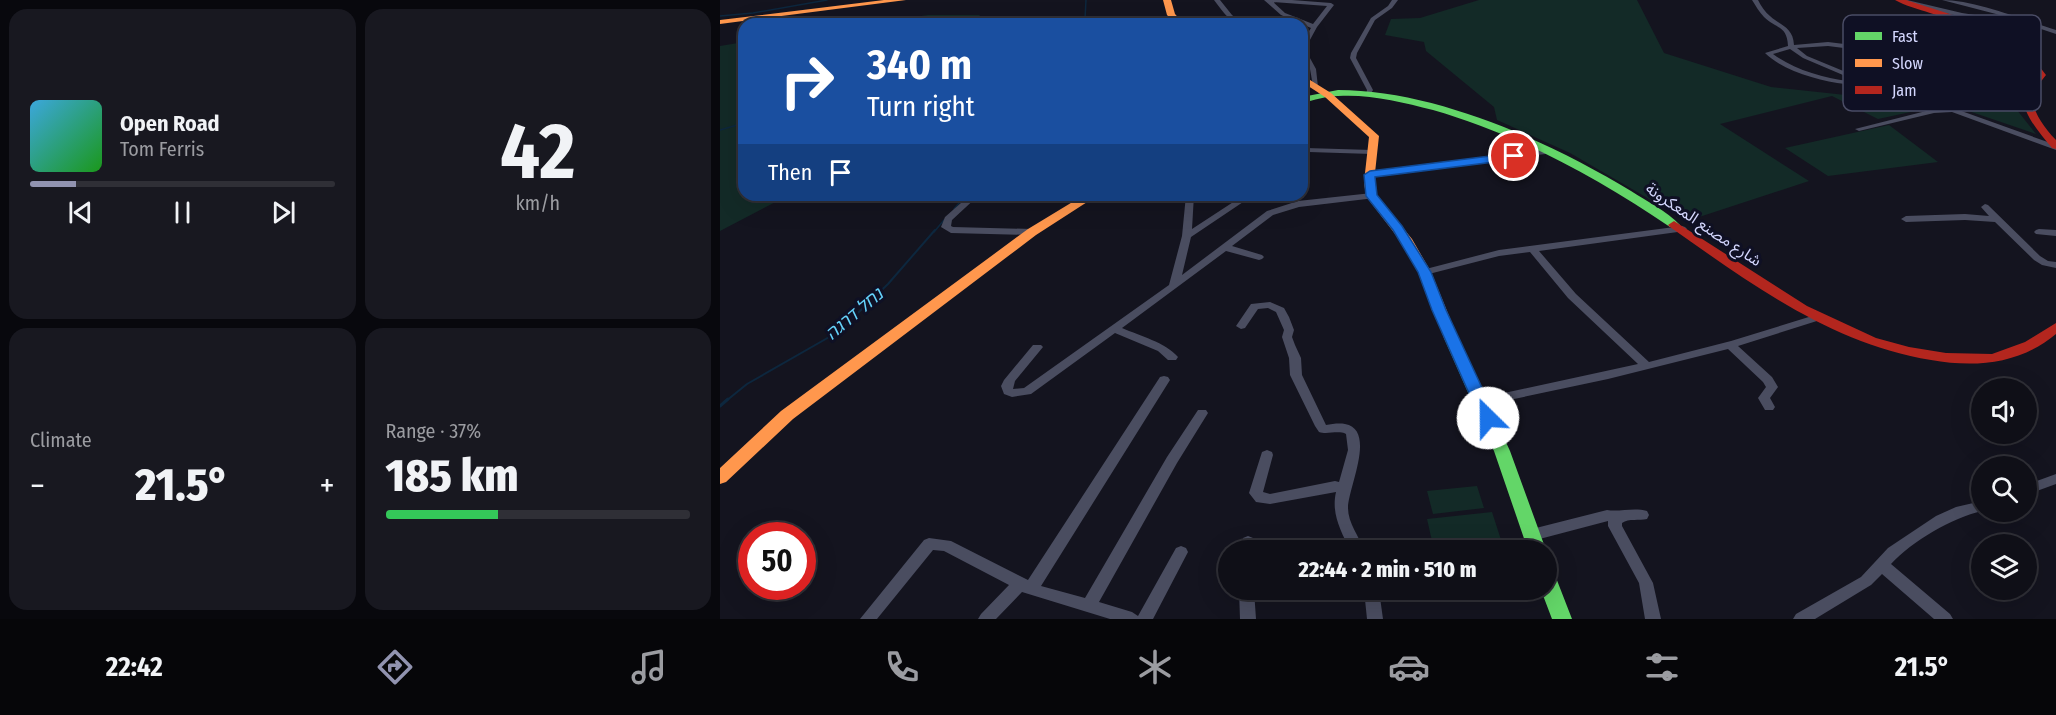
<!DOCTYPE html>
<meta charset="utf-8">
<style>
:root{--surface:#0f0f17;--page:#181820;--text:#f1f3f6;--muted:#9b9ca1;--line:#2f2f36;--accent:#9193b0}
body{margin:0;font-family:"Fira Sans Condensed","Noto Sans Arabic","Noto Sans Hebrew",sans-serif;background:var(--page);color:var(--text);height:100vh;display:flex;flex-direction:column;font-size:22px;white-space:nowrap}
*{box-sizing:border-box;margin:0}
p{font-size:20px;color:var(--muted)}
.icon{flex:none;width:33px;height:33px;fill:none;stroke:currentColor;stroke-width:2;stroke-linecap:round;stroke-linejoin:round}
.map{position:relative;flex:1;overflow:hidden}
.panel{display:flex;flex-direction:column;gap:9px;padding:9px;background:#08080d;width:720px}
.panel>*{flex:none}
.top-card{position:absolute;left:18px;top:18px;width:570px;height:183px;border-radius:18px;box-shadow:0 6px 24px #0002,0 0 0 2px var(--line);background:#1a4fa0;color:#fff;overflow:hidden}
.fabs{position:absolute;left:1251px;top:378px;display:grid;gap:12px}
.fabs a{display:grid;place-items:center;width:66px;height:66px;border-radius:50%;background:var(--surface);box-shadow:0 6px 24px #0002,0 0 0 2px var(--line);font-size:30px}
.speed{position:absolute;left:18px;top:522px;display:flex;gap:12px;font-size:30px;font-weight:700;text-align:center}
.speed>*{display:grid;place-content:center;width:78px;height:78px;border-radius:50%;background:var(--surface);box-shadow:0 6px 24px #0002,0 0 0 2px var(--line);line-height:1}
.speed .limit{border:9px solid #d22;background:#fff;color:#111}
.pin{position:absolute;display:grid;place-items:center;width:51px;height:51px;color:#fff;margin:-26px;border:3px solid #fff;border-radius:50%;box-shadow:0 2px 6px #0007}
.me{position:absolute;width:66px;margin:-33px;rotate:337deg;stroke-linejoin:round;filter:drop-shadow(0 0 4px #0008)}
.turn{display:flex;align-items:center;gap:21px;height:126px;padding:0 30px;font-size:27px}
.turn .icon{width:78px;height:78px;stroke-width:2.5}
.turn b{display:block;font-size:42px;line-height:51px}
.then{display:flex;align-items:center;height:57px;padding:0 30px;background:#0003;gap:12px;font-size:22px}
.big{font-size:45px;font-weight:800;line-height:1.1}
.panel .card{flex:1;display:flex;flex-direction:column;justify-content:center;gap:9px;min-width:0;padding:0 21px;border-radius:18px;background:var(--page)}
.panel .dial{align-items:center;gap:0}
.dial b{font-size:78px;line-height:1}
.song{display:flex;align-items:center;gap:18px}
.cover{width:72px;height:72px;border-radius:9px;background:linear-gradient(135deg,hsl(200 70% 55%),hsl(120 70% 35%))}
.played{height:6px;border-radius:3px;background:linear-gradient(90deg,var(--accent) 15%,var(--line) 15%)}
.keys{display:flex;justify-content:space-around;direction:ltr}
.heat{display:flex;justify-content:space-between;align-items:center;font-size:33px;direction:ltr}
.charge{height:9px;border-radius:4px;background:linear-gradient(90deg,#34c759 37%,var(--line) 0)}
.panel .tiles{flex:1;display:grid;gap:9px;grid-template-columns:repeat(2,1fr)}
.trip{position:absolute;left:498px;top:540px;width:339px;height:60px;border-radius:30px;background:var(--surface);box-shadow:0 6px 24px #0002,0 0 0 2px var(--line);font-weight:800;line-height:60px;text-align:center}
.menu{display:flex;height:96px;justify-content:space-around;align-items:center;background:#060609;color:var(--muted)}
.menu .icon{width:42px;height:42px}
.menu .on{color:var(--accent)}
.menu b{font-size:27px;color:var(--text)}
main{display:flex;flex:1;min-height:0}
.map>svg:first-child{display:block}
.green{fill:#132a27}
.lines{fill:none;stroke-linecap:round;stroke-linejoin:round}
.stream-far2{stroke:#0d273e;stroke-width:1.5}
.stream-far1{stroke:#0d273e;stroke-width:2}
.stream{stroke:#0d273e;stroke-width:3}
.street{fill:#4a4d60;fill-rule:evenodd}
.fast{fill:#63d668;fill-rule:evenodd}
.slow{fill:#ff974d;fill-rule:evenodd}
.jam{fill:#b3261e;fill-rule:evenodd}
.route{fill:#1a73e8;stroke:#114b97;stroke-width:1.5}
.labels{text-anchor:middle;stroke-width:6;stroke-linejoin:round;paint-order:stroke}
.street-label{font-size:16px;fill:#d4d7fe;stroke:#0f1024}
.water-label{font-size:18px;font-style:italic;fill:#65d2fa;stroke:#0f1024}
.key{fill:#0f1024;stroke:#4a4c65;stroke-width:1.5}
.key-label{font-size:16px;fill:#d4d7fe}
</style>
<main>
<section class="panel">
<div class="tiles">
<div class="card">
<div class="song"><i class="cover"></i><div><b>Open Road</b><p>Tom Ferris</p></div></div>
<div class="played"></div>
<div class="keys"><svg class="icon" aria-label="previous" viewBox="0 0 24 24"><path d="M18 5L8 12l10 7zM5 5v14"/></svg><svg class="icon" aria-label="pause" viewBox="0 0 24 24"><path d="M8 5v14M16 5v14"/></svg><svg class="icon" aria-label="next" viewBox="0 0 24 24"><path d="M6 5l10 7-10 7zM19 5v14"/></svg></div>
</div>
<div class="card dial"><b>42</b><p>km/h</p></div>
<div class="card"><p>Climate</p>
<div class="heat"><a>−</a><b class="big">21.5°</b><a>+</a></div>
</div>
<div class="card"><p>Range · 37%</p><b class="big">185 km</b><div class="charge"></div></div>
</div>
</section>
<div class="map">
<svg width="1336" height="619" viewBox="0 0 1336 619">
<rect width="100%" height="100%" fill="#14141f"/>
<path class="green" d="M759,0H917L944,53L1051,87L1163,99L1266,71L1316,134L1228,104L1158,119L1112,96L1000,124L1089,181L967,221L850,153L777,120L774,107L706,51L704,42L665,35L671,19L700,18Z
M208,15H259L271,24H147Z
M24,42V195H69L0,231V46Z
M1169,125L1218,162L1108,176L1065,148Z
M757,486L764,508L713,514L707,491Z
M772,512L783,546L741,550H714L707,519Z"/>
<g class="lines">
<path class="stream-far2" d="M0,16L33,13L107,0
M362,24L365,19L366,0
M0,130L24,123
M234,209L246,195
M214,232L224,220"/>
<path class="stream-far1" d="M6,401L27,384L118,332L168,284L215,230"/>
<path class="stream" d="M0,406L8,399"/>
<path class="street" d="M494,0H500L512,15L523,24C510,24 502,10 494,0Z
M544,0H572L611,3L614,5L597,27L585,49L596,69L598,87L593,86L590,69L582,55V43L591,28L561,15ZM552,1L553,2L607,6L593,24L565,13Z
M672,0H678L672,8L655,20L637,53L636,58L653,90L650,95H646L647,90L630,58L631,53L651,18L668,6Z
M1032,0H1038C1041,6 1045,12 1050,16C1061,26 1073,27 1074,45L1108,42L1173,50L1175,51C1183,62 1192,64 1199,75L1165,84L1132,85L1128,87L1125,84C1100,81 1063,71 1045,53L1068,46C1067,25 1056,29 1044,17C1039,12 1036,6 1032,0ZM1108,46L1171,54C1177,63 1186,65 1192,74L1165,80L1135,81L1137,78L1133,75L1087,56L1077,48ZM1070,49L1083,58L1130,78L1128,81C1103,78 1073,69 1053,54Z
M1177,0H1187L1242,13L1261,16C1249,21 1190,6 1177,0Z
M1222,0C1255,0 1304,20 1336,30V34L1276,14Z
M1233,108L1336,145V150L1232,112L1214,113L1139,131L1135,129L1214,109Z
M586,148L652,150L656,152L652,154L589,152H586Z
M830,149H833V153L650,177L646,175L650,173Z
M652,193L656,196L655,198L579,207L553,215L512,246L542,255L544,257L542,259L539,260L506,251L402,328C420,336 445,342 458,357L456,360H448L438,351L395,333L311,394L292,397L284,394L281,386L284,380L313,345H321L323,347L295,381L293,389L304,388L449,285L462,236L466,195H474L472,229L524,195L532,196L471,237L462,275L547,211L578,201Z
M250,195H259L232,220L231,226L233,227L312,229L317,232L312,235L231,233L221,227L225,217Z
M1265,204L1268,205L1320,256L1328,261L1336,262V268L1322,265L1314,260L1275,222L1245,220L1186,222L1181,219L1186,216L1245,214L1269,216L1261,207Z
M962,226L965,227L967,229L965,231L819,251L856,294L929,362L1011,341L1092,316H1100L1101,318L1100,320L1018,346L1052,377L1058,387L1050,398L1055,407L1053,410H1045L1038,398L1046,387L1043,382L1008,349L888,379L761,406L757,405L755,402L757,399L761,398L918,364L848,298L810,252L779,256L705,275L700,272L702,270L779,250Z
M1319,229L1336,230V236L1316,234L1314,232L1316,230Z
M550,302L564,308L569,317L574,330L572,337L575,345L581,358L582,375L606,425C612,424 619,423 625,424C657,430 628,488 628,508C628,523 639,536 644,550H630C621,531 611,514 616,492L550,504L536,502L529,493L542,452L547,450L552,452L553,455L543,492L550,494L615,481L619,482L628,450L626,434C618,430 607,435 599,432L595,426L570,375L569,358L562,337L564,330L556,312L548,308L538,309L525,328L521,329L516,326L531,304Z
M444,376L448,377L450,380L321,586L365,598L447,457L478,410H486L488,413L457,463L379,602L412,612L418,616L456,548L461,546L466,548L468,552L433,619H390L302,592L276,619H258L261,614L289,585L224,551L213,550L157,619H140L204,540L209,538L231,541L308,580L440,377Z
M1336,474V484L1306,495V485Z
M1262,501V511C1232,518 1192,541 1171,564L1230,614L1233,619H1214L1162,574L1151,585L1095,619H1073L1076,614L1141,577L1168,548L1216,516L1236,507Z
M887,510C900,512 914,507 927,511L929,515L927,519C919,521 909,518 902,523V526L933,583L941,619H925L919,583L888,526V521L812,541L807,539L805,535L807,531L812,529Z
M528,536L533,538L535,542L534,550H520L523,538Z
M519,590H534L536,619H520Z
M644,590H659L663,619H647Z"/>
<path class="fast" d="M618,90C715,90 829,141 911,191C926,201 947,211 960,225L958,227H950C876,177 799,135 713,110C682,102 650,94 618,96C606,96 594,100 582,103V97Z
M731,334L738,338L790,451L826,550H808L774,451L724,338Z
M826,568L833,570L852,619H832L821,590H826Z"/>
<path class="slow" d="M164,0H186L0,24V20Z
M443,0H451L455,14L464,24H456L447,15Z
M582,75L611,93L659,136L654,182L657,196L692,239L711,272L738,338L736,341H726L724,338L699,272L682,243L646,196L644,182L649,137L605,97L582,82Z
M364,195H378L316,235L73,419L6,482L0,484V468L61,411L308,229Z"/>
<path class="jam" d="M1175,0H1186C1237,17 1294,29 1326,75L1311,94C1314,114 1323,126 1336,140V149L1332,148C1318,131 1305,117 1301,94L1318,75C1293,39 1250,25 1210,13C1199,9 1185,6 1175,0Z
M954,221L1087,306L1156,338L1189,347L1226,353L1272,354L1305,342L1336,323V334C1300,364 1256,368 1211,360C1112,344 1031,284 950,227L948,225Z"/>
</g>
<path class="route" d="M794,153L800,156L798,159L655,177L657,195L682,226L711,272L726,310L776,418L774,422H763L760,418L712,310L698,272L673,230L646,196L644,175L650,171Z"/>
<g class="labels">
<g class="street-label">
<text transform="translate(984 224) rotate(34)" y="6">شارع مصنع المعكرونة</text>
</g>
<g class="water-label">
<text transform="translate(134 314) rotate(-40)" y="6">נחל דרגה</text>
</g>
</g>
<rect x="1123" y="15" width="198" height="96" rx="9" class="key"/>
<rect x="1135" y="32" width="27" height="8" fill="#63d668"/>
<rect x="1135" y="59" width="27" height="8" fill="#ff974d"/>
<rect x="1135" y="86" width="27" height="8" fill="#b3261e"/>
<g class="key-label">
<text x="1172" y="42">Fast</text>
<text x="1172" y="69">Slow</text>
<text x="1172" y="96">Jam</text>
</g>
</svg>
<div class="fabs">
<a><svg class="icon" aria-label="sound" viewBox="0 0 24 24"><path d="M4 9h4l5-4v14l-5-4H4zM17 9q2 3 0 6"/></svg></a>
<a><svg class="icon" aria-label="search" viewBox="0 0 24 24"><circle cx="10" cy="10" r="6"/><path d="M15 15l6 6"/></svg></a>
<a><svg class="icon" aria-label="layers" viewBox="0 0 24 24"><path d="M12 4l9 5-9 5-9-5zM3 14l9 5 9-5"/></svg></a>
</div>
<div class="speed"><div class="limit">50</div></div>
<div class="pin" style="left:794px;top:156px;background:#d93025"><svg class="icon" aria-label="arrive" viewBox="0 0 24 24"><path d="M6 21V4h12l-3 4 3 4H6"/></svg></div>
<svg class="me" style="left:768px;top:418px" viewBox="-20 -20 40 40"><circle r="19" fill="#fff"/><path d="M0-13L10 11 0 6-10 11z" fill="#1a73e8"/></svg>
<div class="trip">22:44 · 2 min · 510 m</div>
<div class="top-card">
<div class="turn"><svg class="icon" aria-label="right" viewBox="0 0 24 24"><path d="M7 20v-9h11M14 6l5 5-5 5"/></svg><div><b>340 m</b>Turn right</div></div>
<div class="then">Then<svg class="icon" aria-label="arrive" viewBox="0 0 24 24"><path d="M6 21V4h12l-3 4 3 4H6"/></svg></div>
</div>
</div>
</main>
<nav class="menu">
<b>22:42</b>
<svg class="icon on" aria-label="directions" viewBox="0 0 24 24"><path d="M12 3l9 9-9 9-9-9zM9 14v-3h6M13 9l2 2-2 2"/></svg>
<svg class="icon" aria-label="music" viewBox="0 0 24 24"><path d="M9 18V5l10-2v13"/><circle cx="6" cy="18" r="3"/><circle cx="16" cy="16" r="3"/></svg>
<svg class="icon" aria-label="phone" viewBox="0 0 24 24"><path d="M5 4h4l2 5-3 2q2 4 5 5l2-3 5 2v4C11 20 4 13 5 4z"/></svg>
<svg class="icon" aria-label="climate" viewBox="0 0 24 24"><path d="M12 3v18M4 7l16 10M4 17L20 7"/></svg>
<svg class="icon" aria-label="car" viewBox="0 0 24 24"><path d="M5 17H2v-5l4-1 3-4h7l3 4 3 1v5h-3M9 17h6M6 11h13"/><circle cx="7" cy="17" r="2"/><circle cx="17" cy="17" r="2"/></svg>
<svg class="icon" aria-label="filters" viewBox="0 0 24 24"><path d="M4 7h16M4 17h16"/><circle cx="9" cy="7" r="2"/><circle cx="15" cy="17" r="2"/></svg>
<b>21.5°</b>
</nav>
